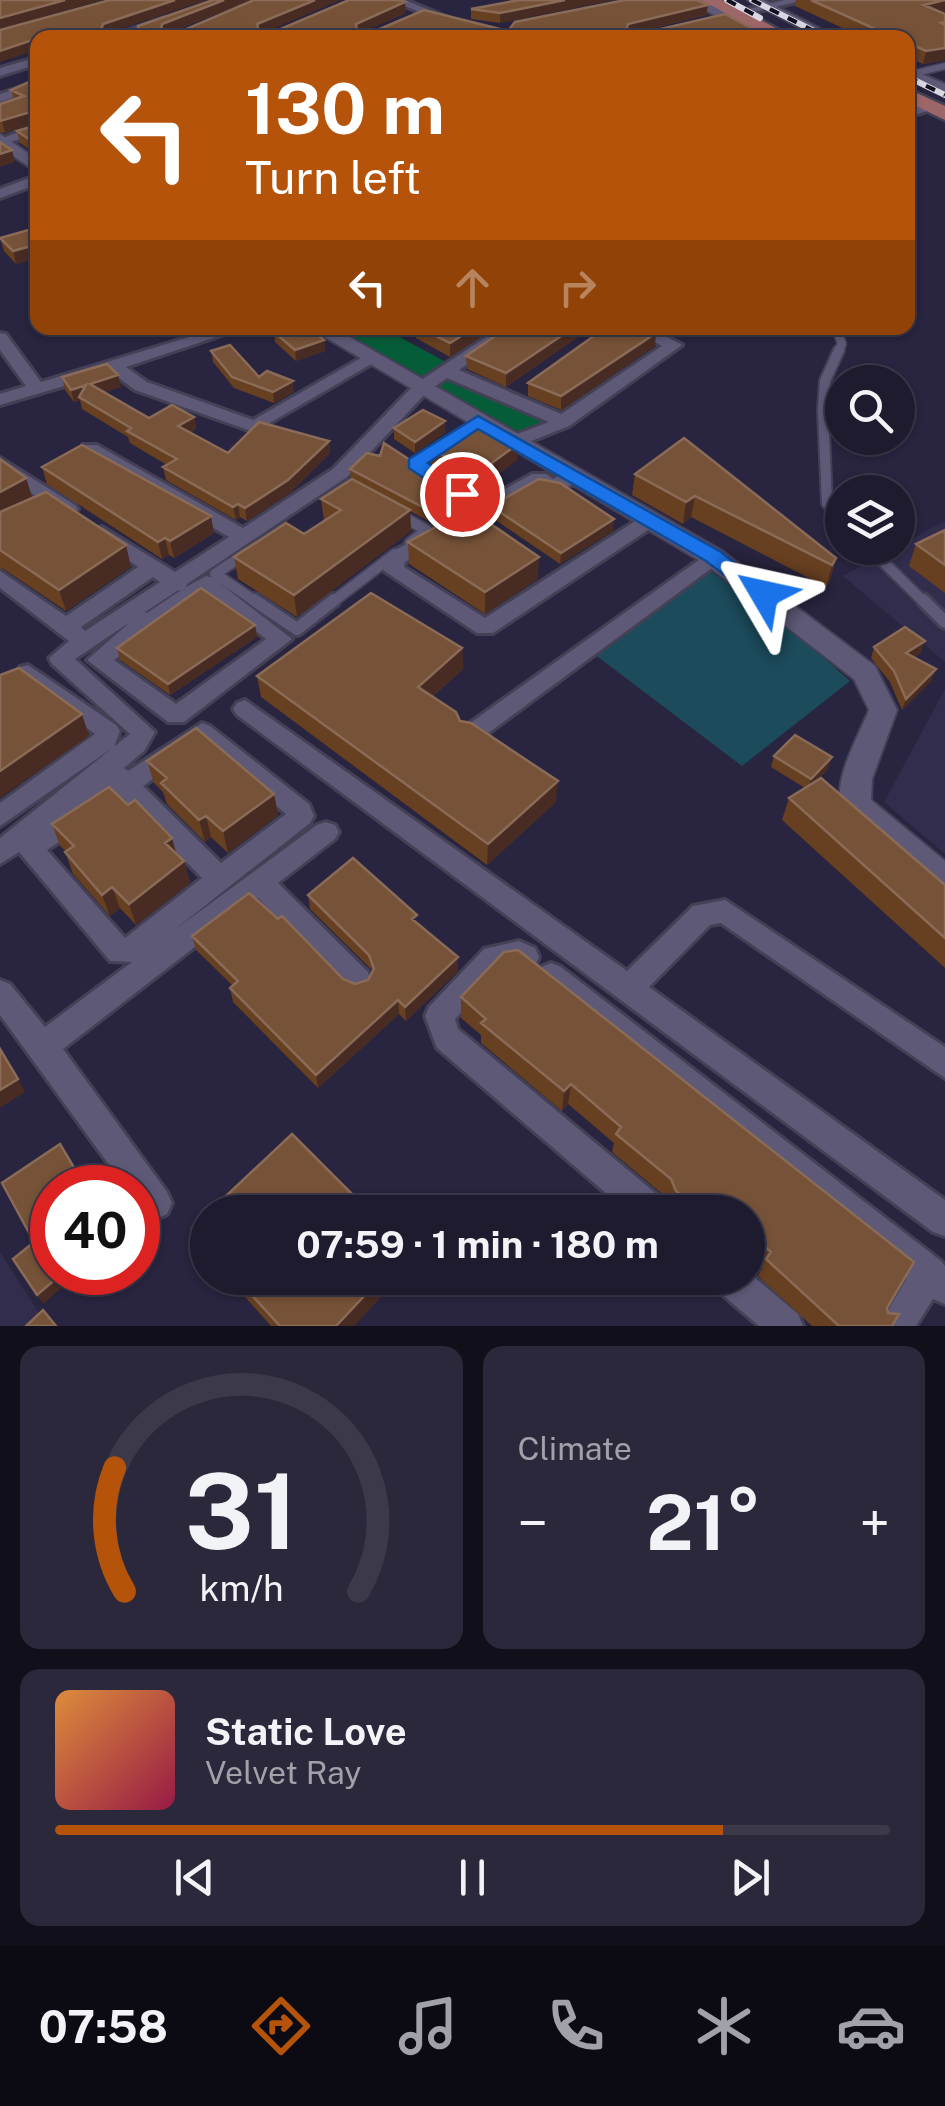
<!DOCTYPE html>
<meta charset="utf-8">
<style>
:root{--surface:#1f1b2f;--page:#2c283b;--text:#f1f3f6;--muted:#a1a1aa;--line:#3c394b;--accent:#b45309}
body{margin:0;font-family:"Public Sans",sans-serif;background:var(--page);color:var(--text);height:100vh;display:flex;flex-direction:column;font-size:38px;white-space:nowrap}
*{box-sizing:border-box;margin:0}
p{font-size:32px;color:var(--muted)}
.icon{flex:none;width:55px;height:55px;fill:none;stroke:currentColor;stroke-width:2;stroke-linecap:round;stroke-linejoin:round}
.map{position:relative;height:1326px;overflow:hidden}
.panel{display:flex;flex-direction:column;gap:20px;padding:20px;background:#110f1a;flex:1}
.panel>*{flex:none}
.banner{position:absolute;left:30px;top:30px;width:885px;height:305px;border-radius:20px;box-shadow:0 2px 8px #0004,0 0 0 2px var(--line);background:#b45309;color:#fff;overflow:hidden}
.controls{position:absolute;left:825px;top:365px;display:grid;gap:20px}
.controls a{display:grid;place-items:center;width:90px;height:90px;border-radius:50%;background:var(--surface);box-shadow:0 2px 8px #0004,0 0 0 2px var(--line);font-size:50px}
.speed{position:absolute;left:30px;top:1165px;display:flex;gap:20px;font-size:50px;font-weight:700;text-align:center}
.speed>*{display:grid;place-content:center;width:130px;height:130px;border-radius:50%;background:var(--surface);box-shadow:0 2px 8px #0004,0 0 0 2px var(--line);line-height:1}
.speed .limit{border:15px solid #d22;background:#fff;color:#111}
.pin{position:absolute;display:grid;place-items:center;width:85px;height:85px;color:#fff;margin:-42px;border:5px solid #fff;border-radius:50%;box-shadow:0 2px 10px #0007}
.me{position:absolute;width:110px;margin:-55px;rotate:306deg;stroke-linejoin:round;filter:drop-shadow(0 0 8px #0008)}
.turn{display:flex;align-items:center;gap:35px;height:210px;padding:0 50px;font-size:45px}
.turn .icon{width:130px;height:130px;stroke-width:2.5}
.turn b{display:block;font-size:70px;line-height:85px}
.lanes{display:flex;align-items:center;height:95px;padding:0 50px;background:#0003;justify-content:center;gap:50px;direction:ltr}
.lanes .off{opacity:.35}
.big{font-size:75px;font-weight:700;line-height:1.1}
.panel .tile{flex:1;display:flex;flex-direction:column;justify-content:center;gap:15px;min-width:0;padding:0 35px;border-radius:20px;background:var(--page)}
.panel .dial{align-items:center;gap:0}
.dial svg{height:260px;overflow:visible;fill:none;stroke:var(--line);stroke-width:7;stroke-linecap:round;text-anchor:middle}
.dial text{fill:var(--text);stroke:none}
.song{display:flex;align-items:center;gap:30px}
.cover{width:120px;height:120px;border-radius:15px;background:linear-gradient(135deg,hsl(30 70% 55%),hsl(340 70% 35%))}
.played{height:10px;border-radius:5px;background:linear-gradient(90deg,var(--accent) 80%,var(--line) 80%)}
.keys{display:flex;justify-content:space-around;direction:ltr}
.heat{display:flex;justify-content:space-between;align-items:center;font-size:55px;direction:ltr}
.panel .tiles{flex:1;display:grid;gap:20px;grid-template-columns:1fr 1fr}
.tile:last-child{grid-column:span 2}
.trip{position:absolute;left:190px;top:1195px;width:575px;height:100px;border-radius:50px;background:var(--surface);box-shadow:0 2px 8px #0004,0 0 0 2px var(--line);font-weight:700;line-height:100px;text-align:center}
.dock{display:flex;height:160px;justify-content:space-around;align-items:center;background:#0c0b13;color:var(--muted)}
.dock .icon{width:70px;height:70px}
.dock .on{color:var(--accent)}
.dock b{font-size:45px;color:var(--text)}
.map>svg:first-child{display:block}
.built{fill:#322c4d}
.green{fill:#055c39}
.water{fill:#1c4b5c}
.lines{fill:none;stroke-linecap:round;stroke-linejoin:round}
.service-far3-casing{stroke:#444055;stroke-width:9}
.service-far2-casing{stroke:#444055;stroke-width:11}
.service-far1-casing{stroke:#444055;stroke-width:14}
.service-casing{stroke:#444055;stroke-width:18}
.minor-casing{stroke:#444055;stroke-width:6}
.tertiary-casing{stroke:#444055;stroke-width:4}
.primary-casing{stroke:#444055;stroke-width:5}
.service-far3{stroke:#5d5977;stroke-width:6}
.service-far2{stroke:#5d5977;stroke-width:8}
.service-far1{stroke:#5d5977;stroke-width:10}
.service{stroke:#5d5977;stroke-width:12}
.minor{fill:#5d5977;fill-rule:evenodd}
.tertiary{fill:#5d5977;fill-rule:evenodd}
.primary{fill:#9e6767;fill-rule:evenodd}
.rail-casing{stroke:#d9d7e4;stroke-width:6}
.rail{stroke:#11101c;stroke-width:4;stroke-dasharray:10;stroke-linecap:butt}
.wall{fill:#673f21}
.shaded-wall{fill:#482c23}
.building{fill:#765238;stroke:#8a6b57;stroke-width:2.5}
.route{fill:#1a73e8;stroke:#114b97;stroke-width:2.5}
</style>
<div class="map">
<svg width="945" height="1326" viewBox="0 0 945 1326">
<rect width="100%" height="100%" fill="#29243f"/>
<path class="built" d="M945,521V662L843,576Z
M945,689V854L884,802Z
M0,1252L43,1319L36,1326H0Z"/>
<path class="green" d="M362,328H383L555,421L526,440L345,338Z"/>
<path class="water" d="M707,569L780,619L850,681L742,766L594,654Z"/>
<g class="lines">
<g class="service-far3-casing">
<path id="service-far3" d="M908,75L945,66"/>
</g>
<g class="service-far2-casing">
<path id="service-far2" d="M836,328L842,344L838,352"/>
</g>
<g class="service-far1-casing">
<path id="service-far1" d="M839,350L825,381L823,411L827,503L842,521
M415,464L441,446
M397,514L427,530L410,543
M869,548L925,603
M248,552L215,574L258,603
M331,603L395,554"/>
</g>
<g class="service-casing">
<path id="service" d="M254,600L297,629L334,600
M923,600L945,622"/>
</g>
<g class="minor-casing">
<path id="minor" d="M390,0H405L453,20L444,22Z
M784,0H805L754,12L749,9Z
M164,18L168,23L124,38H106Z
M38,57V64L0,76V68Z
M38,82V89L0,102V94Z
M930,102L936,106L934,109L908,117V109Z
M38,125V134L0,145V139Z
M38,175V184L0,198V189Z
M219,328H243L126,367L147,382L253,420L366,355H378L380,359L254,432L135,390L111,372L0,405V394L26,386L0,350V333L6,334L41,382Z
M500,328H518L459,370L561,414L662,346L630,328H650L682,345L569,426L514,448L507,446V438L549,422L447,378L427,392L347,477L187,584L186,587L206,576L213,578L292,639L184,722H168L87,660L130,622L75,659L155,732L144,751L124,768L128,771L202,723L210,726L309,804L314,816L310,823L173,931L317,825L326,822L335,825L339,832L335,839L278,883L368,972L372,981L368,990L358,994L348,990L258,898L63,1049L167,1192L172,1203L167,1214L156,1219C139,1212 138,1205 138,1188H126L0,1015V980L10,984L45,1027L132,962L110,961L19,852L0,864V838L130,734L52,664L49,658L69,641L0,588V571L66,616L138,567L95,537L92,533L95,529L102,527L175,572L229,537L83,453V445H97L243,528L333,469L415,384ZM153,577L160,582L85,631L81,627ZM181,590L147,613L145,612L177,591ZM206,593L266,639L176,704L114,660ZM201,745L286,814L221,863L143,786ZM124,799L202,878L125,938L47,850Z
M0,458L75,505L78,509L75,513H61L0,472Z
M572,469L582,475C569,489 555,498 538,486L405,562L404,567L485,618L643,516H657L660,520L657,524L493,633H477L383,570L388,554L532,474H546L553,479Z
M713,550L723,557L720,562L479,740H463L459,734L463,728Z
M28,665L116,725L120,731L114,747L0,826V803L95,734L20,679L17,673L20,667Z
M245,700L627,971L693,906L725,900L945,1047V1078L721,923L710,925L649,987L945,1200V1236L933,1232L237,715L233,709L237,703Z
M519,941L535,948L539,957L535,966L502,969L455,1019L458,1029L664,1200L668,1212H628L437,1048L425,1016L429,1007L484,949Z
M551,963L561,967L941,1261L945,1266V1304L933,1299L916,1326H879L907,1278L541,985L537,976L541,967Z
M748,1272L798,1314L803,1326H759L717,1290L712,1278H748Z"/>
</g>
<g class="tertiary-casing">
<path id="tertiary" d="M686,0H702L774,38H757Z
M748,0H764L838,38H820Z
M908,68L945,84V94L908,77Z
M0,134L38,160V173L0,147Z
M310,328H334L722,551L875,666L897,710L872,779L871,800L945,861V893L934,890L844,814C829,785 858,738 869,710L854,679L704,563Z"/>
</g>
<g class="primary-casing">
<path id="primary" d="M701,0H722L795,38H772Z
M908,89L945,106V120L908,102Z"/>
</g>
<use href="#service-far3" class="service-far3"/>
<use href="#service-far2" class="service-far2"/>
<use href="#service-far1" class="service-far1"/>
<use href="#service" class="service"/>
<use href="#minor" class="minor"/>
<use href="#tertiary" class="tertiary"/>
<use href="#primary" class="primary"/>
<g class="rail-casing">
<path id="rail" d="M727,0L760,18
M752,0L828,38
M908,77L945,95"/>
</g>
<use href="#rail" class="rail"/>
</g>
<path class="wall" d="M213,0H252L173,31H182L340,0L267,31L406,13L364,31H508L708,5L706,15L642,31H652L725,14L757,31L781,38H141L138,26Z
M519,0L500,23L471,19V9Z
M796,0H945L943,13L945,14V60L923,64L908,57V38H864L795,6Z
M38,78V123L5,133L0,132V104L14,100L11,90Z
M38,125V154H36L20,143L17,131Z
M38,223V258L16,264L4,251L0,238L36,228Z
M415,328H494L450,357L416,338Z
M591,328L506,387L467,369L466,356Z
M274,332L324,340L325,351L296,361L275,342Z
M655,346L561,410L528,396V383Z
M211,351L259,377L294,392L274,403L234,388L213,362Z
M62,377L121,387L104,392L149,418L194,417L196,429L190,433L228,453L329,441L330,453L290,493L247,521L240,517L236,520L166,480L163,467L167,465L130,443L128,437L82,409L80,400L74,402L65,390Z
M394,428L446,432L415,453L394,439Z
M684,438L836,558L830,580L826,587L691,517L683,524L632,495L635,474Z
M430,447L517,460L471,495L467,488L431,464Z
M0,459L26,478L32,498L131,567L66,611L2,568L0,570Z
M42,467L214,533L174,558L169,555L162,559L47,484Z
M350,469L459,492V503L432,523L410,511L411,531L297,617L238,579L234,557L304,534L324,521L321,499L351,480Z
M491,506L613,531L560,564L491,517Z
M945,530V593L909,566L916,544Z
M408,542L538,579L485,614L409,564Z
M255,625L257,637L170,695L120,660L117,648Z
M874,647L921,653L914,657L936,669L931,681L902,710L890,682L871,658Z
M462,648L463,669L432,697L556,802L487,865L261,697L257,676Z
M774,756L828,769L816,781L945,885V968L782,820L789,798L805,788L771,767Z
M147,761L274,794L278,815L228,853L211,837L205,842L167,804L163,792L154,783Z
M52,824L177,854L184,861L190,883L136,925L120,908L110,916L73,874L65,852L66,851L60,846Z
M308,895L418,924L458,971L406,1021L399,1014L318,1088L233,1002L230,988L233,986L196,950L192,936L343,979L355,984L368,980L372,973L371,969L310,909Z
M461,997L887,1308L892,1326H812L758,1276L762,1268L748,1256V1212H675L671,1208L666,1197L612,1152L614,1143L568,1104L562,1111L481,1043V1035L461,1018Z
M208,1214V1254L200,1245L192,1228Z
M228,1278H398L354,1326H271Z"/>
<path class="shaded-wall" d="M65,0H103L0,29V18Z
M175,0H207L105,34L104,38H70L103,24Z
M224,0H252L164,34L161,30L162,24Z
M315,0H340L259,35L257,24Z
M565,0H615L500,23V13Z
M945,1V12L922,17L924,5Z
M405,2L406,13L356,35V24Z
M708,5L706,15L627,34L626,38L628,24Z
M726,30L724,38H684Z
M38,39V50L0,62V51Z
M945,48V60L923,64L926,51Z
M37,110L38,123L5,133L2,121Z
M38,141V154H36L33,142Z
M12,150L15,162L0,167V154Z
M35,245L38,258L16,264L13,251Z
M474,328H494L450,357V343Z
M573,328H591L506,387V373Z
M656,333L655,346L561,410V396Z
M324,340L325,351L296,361L295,350Z
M118,375L121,387L93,396L90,384Z
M293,381L294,392L274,403L273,392Z
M86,385L79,397L80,400L74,402L71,390Z
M194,417L196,429L180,439L178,426Z
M445,421L446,432L415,453V442Z
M329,441L330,453L290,493L247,521L245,508Z
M518,444L517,460L471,495V478Z
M26,478L33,500L0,518V492Z
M459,492V503L432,523V512Z
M695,496L691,517L683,524L686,502Z
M238,504L240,517L236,520L233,507Z
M410,510L411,531L297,617L294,595Z
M211,516L214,533L174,558L170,541Z
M614,519L613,531L560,564L561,553Z
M165,538L169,555L162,559L158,542Z
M126,545L131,567L66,611L59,590Z
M539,557L538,579L485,614V592Z
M836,558L830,580L826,587L832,565Z
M255,625L257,637L170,695L168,684Z
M925,641L921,653L902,665L906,653Z
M462,648L463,669L419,708L418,687Z
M936,669L931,681L902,710L906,699Z
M82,714L89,736L0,798V771Z
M832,757L828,769L808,790L811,779Z
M558,781L556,802L487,865L488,844Z
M274,794L278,815L228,853L223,831Z
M206,816L211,837L205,842L199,820Z
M172,838L178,859L165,843Z
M184,861L190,883L136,925L129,904Z
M112,887L120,908L110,916L102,895Z
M458,957V971L406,1021L405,1007Z
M398,1000L399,1014L318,1088L316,1075Z
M18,1079L25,1092L0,1108V1090Z
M571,1084L568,1104L562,1111L564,1091Z
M82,1181L86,1188H73Z
M64,1272H80L43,1304L37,1295Z
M381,1278H398L354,1326H336Z"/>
<path class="building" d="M0,0H65L0,18Z
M110,0H175L103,24L101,30L70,38H53L48,36L38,38L0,51V30Z
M213,0H224L162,24L161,30L182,31L254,0H315L257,24L259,31H276L349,0H399L405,2L356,24L357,31H375L424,10L508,31L515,22L625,0H697L708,5L628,24L626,30L652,31L725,14L757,31H769L781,38H739L726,30L684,38H465L446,32L434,38H142L138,26Z
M519,0H565L500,13L471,9Z
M811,0H945L924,5L945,14V22L941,23L945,25V48L926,51L908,43V38H895Z
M38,78V113L37,110L0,121V104L24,96L11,90Z
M38,125V141L33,142L17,131Z
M0,142L12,150L0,154Z
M38,223V248L35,245L13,251L0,238L36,228Z
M286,328H309L324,340L295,350L274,332Z
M420,328H474L450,343Z
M507,328H573L506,373L466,356Z
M605,328H648L656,333L561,396L528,383Z
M230,345L259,377L267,371L293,381L273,392L232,377L211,351Z
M107,364L118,375L90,384L149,418L172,405L194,417L178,426L228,453L259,422L329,441L288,480L245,508L238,504L233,507L163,467L177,459L127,431L131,428L79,397L86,385L71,390L62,377Z
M423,410L445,421L415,442L394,428Z
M470,422L518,444L471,478L467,471L430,447Z
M684,438L836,558L832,565L695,496L686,502L635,474Z
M384,443L459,492L432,512L350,469L367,453L380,456Z
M82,445L211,516L170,541L165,538L158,542L42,467Z
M0,459L26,478L0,492Z
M352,479L410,510L294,595L234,557L286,523L304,534L341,510L321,499Z
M539,479L560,483L614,519L561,553L491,506Z
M46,492L126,545L59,590L0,550V512Z
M469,509L539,557L485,592L408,542Z
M945,530V565L916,544Z
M201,588L255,625L168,684L117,648Z
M371,593L462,648L418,687L456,712L460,721L471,723L558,781L488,844L257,676Z
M905,627L925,641L906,653L936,669L906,699L894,671L874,647Z
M19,668L82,714L0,771V675Z
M196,728L274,794L223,831L206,816L199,820L161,783L167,778L147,761Z
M795,735L832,757L811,779L774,756Z
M821,778L945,885V938L789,798Z
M109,787L128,805L135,800L172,838L165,843L184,861L129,904L112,887L102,895L65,852L74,846L52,824Z
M353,858L417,915L412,919L458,957L405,1007L398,1000L316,1075L230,988L238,981L192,936L249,893L278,919L282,916L343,979L355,984L368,980L374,969L369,955L308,895Z
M518,950L914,1262L887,1308L888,1313L899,1314L892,1326H839L766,1259L771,1252L748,1232V1212H724L716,1205L710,1212H701L676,1191L671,1179L616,1134L621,1127L571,1084L564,1091L481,1023L486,1019L461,997L504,952Z
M0,1049L18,1079L0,1090Z
M292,1134L370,1212H209Z
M60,1144L82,1181L73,1188H52V1272H64L37,1295L13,1259L34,1242L2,1183Z
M208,1214V1245L192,1228Z
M236,1278H381L336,1326H280Z
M43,1310L56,1326H26Z"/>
<path class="route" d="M478,416L721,552L775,594L772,599H756L706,561L478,429L428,463L469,490V499H455L409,468V459Z"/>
</svg>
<div class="controls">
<a><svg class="icon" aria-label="search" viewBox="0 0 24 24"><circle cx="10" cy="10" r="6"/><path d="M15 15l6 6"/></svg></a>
<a><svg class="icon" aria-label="layers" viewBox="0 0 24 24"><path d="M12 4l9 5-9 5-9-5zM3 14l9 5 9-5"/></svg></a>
</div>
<div class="speed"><div class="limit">40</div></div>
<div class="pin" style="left:462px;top:494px;background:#d93025"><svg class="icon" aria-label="arrive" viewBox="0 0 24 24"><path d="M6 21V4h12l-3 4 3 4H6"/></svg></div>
<svg class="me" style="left:764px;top:594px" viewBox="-20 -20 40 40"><path d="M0-17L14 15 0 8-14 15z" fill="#1a73e8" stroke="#fff" stroke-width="4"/></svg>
<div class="trip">07:59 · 1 min · 180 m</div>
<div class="banner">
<div class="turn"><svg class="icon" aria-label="left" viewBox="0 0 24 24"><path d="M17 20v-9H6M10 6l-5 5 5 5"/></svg><div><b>130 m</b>Turn left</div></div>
<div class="lanes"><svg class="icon" aria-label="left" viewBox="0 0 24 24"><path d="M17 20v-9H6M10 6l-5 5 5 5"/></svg><svg class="icon off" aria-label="ahead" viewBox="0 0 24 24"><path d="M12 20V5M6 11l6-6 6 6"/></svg><svg class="icon off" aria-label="right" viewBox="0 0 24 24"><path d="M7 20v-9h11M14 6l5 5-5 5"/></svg></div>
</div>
</div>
<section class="panel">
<div class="tiles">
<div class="tile dial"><svg viewBox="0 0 100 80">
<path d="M14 69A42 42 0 1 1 86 69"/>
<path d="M14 69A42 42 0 0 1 11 31" stroke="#b45309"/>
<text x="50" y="56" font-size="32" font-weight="700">31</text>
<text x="50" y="72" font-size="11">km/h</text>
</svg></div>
<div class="tile"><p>Climate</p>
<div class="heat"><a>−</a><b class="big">21°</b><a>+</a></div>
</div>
<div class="tile">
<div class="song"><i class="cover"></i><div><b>Static Love</b><p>Velvet Ray</p></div></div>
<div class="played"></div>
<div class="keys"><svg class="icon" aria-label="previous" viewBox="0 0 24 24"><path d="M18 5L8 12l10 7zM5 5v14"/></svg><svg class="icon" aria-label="pause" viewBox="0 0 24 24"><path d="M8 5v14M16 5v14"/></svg><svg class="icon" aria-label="next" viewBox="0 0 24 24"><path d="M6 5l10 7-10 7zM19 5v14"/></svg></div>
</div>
</div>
</section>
<nav class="dock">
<b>07:58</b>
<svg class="icon on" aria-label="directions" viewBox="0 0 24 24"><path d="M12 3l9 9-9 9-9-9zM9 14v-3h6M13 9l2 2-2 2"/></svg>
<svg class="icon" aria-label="music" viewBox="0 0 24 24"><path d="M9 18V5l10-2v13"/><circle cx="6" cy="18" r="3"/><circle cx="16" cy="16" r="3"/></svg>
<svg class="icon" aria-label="phone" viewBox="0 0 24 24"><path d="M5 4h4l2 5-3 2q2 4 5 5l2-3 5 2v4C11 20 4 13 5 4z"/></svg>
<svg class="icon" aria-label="climate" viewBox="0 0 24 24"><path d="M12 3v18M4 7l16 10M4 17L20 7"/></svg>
<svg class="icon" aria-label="car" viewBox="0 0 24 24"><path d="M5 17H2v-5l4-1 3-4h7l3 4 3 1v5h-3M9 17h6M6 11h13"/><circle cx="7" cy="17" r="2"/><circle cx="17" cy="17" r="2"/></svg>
</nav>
